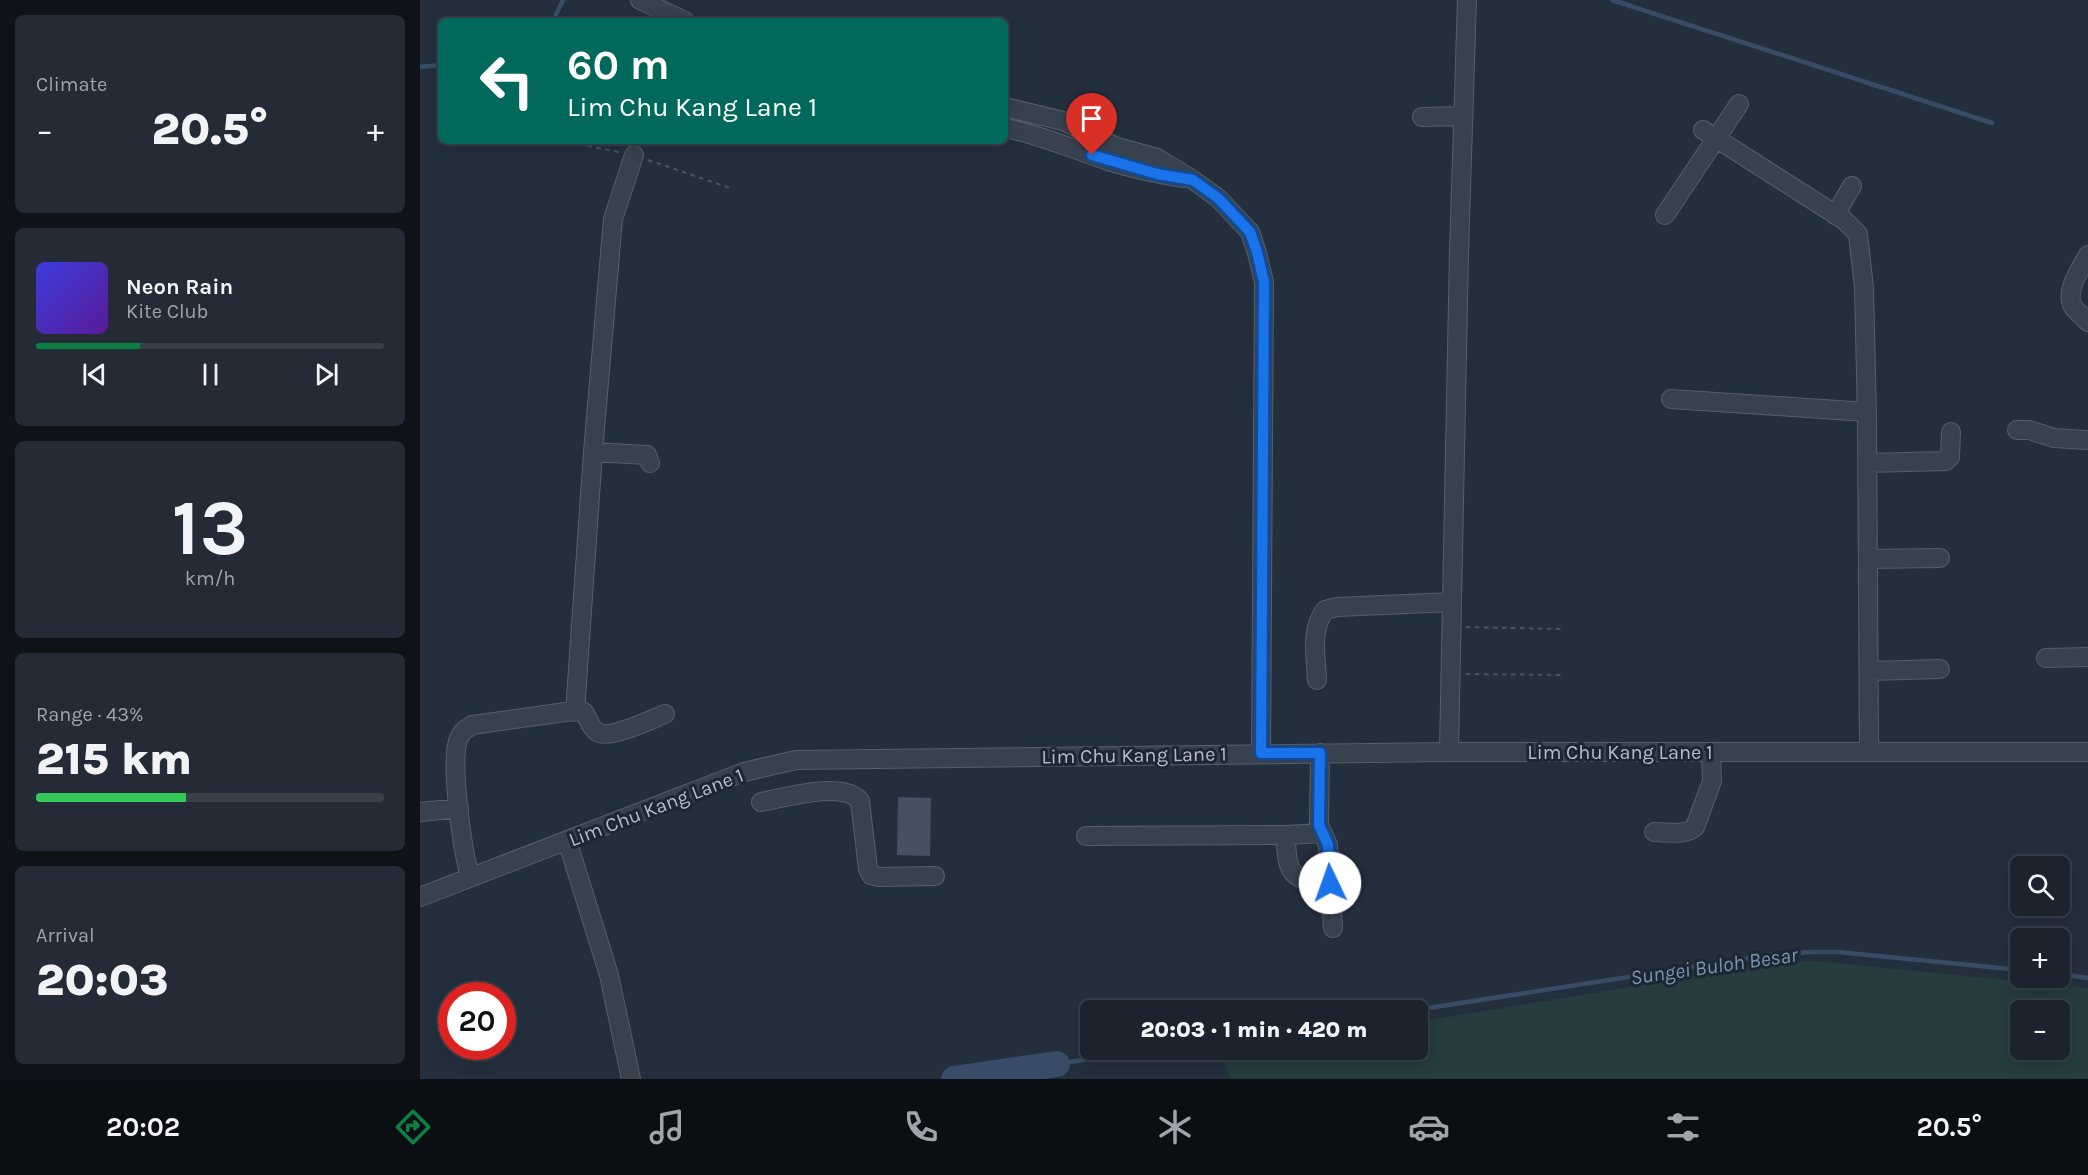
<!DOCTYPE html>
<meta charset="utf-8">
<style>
:root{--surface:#1b232e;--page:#242b36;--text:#f1f3f6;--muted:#a0a4aa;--line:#39404a;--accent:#0b8043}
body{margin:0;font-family:Karla,sans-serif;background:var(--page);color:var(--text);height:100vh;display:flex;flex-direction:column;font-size:22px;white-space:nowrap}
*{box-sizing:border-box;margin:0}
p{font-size:20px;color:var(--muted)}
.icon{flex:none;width:33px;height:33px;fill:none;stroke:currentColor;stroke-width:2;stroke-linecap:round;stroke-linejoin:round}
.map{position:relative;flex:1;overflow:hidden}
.drawer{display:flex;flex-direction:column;gap:15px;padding:15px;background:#0f1319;width:420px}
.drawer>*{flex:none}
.top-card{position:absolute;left:18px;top:18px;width:570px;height:126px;border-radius:9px;box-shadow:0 3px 15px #0003,0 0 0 2px var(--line);background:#00695c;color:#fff;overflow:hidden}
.buttons{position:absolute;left:1590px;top:856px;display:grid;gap:12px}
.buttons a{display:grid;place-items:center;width:60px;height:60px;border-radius:9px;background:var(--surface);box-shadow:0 3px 15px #0003,0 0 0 2px var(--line);font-size:30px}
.speed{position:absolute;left:18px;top:982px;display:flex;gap:12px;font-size:30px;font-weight:700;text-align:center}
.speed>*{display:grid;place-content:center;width:78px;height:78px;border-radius:50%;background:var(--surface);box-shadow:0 3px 15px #0003,0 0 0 2px var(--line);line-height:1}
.speed .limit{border:9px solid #d22;background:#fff;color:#111}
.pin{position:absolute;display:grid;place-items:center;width:51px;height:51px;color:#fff;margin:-62px -26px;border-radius:50% 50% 50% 0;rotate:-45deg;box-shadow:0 0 6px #0007}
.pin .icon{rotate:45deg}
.me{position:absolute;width:66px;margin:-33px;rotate:357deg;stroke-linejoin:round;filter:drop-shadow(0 0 4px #0008)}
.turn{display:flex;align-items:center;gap:21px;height:126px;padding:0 30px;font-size:27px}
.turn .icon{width:78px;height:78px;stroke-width:2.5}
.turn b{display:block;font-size:42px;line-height:51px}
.big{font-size:45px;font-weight:800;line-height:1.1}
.drawer .card{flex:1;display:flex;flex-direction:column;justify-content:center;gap:9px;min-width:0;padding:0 21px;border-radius:9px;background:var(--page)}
.drawer .dial{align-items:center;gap:0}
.dial b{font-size:78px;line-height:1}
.song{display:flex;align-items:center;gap:18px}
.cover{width:72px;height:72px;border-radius:9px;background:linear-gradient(135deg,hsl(240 70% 55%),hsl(270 70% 35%))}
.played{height:6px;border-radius:3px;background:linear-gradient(90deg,var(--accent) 30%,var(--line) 30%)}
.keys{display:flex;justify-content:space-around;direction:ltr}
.heat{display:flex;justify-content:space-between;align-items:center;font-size:33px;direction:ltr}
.charge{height:9px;border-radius:4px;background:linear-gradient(90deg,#34c759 43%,var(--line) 0)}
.trip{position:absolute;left:660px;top:1000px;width:348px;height:60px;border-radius:9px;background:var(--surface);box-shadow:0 3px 15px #0003,0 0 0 2px var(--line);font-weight:800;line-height:60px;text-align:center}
.tab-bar{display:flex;height:96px;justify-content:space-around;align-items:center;background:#0b0e12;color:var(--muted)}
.tab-bar .icon{width:42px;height:42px}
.tab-bar .current{color:var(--accent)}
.tab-bar b{font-size:27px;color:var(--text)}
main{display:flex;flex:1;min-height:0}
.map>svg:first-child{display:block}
.green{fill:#263c3f;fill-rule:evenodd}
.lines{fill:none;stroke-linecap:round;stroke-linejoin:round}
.stream{stroke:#394c67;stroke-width:4.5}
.river{stroke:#394c67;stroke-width:26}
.building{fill:#455162}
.minor-casing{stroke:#565f6c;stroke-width:20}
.path{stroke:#44595c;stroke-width:2;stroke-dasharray:4.5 4.5;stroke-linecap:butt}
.minor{stroke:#38414e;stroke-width:18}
.route-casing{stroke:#114b97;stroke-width:15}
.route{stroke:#1a73e8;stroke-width:10}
.labels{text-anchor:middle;stroke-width:6;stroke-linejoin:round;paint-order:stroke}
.street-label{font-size:20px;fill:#b4bcc9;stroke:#1d2633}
.water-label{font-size:21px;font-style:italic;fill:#7c92b1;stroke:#1d2633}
</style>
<main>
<section class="drawer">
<div class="card"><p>Climate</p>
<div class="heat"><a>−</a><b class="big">20.5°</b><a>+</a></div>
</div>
<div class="card">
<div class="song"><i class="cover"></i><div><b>Neon Rain</b><p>Kite Club</p></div></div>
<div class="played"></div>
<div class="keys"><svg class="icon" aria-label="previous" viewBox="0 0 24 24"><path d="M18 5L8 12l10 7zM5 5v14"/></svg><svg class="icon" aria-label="pause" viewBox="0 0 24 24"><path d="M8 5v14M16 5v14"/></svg><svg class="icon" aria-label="next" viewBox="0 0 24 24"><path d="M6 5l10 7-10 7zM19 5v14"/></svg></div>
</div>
<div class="card dial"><b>13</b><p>km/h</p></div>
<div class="card"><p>Range · 43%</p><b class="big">215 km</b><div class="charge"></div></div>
<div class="card"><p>Arrival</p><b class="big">20:03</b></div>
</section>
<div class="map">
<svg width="1668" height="1079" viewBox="0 0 1668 1079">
<rect width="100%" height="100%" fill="#242f3e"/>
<path class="green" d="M1383,961L1405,962L1668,988V1079H810L802,1054L829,1050H998V1022L1325,968ZM1600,1011H1640V1050H1600Z"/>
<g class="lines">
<path class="stream" d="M1192,0L1572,123
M133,21L143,0
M0,67L21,65
M1640,974L1668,978
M989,1011L1350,955L1391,952H1418L1600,970
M637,1064L730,1050"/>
<path class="river" d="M534,1079L637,1064"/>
</g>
<path class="building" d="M478,797L511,798L510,856L477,855Z"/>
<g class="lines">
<g class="minor-casing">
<path id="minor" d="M220,0L265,21
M585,107L643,121L697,147L737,158L773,180L798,198L830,232L837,253L844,282L841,753
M1002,117L1043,116
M585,128C621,135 655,150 691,162C714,169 738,174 762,178
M1283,130L1424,220L1438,234L1444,288L1447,418L1449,752
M1245,215L1319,104
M1415,215L1432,186
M1668,255C1661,268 1643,293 1654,308C1658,313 1664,317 1668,322
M1251,399L1447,412
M1597,430H1609L1634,438L1668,440
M173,452L227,455L230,463
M1448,463L1526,461L1530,457L1531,432
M1448,559L1520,558
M1626,658L1668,657
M1449,671L1520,669
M897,680C896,655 890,631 905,610L917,607L1032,602
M155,712L173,452L193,219L214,155
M1029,752L1039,252L1047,0
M900,753L899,825L908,845L913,928
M341,802C364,798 424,780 440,801L448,869L451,875L459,877L515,876
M0,812L39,808
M1234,832C1246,832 1266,836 1275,827L1292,781L1291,752
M866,835C866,875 872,881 910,883
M666,836L866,835L902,833
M147,840L189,975L211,1079
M50,877C43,852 29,761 39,738C42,731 46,729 52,725L160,710L164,712C168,718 170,727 177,732C189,740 232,719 245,714
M0,897L324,772L376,760L1029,752H1668"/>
</g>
<path class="path" d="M141,141L199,152
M228,160L313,189
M1046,627L1144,629
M1046,674L1143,675"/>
<use href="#minor" class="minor"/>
</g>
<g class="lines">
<g class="route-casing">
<path id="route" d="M672,155L737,174L773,180L798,198L830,232L837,252L844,282L841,753H900L899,825L908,845L910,883"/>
</g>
<use href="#route" class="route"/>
</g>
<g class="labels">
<g class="street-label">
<text x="1200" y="759">Lim Chu Kang Lane 1</text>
<text transform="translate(714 755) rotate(-1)" y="7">Lim Chu Kang Lane 1</text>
<text transform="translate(236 807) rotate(-21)" y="7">Lim Chu Kang Lane 1</text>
</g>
<g class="water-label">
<text transform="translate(1294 966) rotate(-8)" y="7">Sungei Buloh Besar</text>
</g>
</g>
</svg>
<div class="buttons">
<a><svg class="icon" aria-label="search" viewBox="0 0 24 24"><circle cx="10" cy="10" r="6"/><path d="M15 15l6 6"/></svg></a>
<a>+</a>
<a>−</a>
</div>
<div class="speed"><div class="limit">20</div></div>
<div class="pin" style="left:672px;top:155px;background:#d93025"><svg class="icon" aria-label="arrive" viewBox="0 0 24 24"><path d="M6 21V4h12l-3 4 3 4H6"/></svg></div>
<svg class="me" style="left:910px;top:883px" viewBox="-20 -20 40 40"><circle r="19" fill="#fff"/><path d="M0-13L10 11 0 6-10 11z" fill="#1a73e8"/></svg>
<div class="trip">20:03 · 1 min · 420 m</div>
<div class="top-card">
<div class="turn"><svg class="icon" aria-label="left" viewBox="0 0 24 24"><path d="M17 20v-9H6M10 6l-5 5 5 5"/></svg><div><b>60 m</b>Lim Chu Kang Lane 1</div></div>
</div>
</div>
</main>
<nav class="tab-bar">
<b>20:02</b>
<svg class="icon current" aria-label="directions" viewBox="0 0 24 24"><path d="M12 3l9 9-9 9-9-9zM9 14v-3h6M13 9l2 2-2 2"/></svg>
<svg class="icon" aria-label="music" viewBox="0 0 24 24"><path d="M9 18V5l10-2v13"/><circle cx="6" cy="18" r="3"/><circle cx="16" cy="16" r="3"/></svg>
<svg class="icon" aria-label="phone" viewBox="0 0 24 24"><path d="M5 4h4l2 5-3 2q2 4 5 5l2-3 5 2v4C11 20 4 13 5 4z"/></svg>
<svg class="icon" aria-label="climate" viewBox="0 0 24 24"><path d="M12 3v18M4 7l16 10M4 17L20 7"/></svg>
<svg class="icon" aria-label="car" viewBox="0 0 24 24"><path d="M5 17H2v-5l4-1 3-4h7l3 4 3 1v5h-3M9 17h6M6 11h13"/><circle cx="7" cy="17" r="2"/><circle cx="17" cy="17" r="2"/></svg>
<svg class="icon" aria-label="filters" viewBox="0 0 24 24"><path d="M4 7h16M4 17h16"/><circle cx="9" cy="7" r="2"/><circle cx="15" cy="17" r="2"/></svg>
<b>20.5°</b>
</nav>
